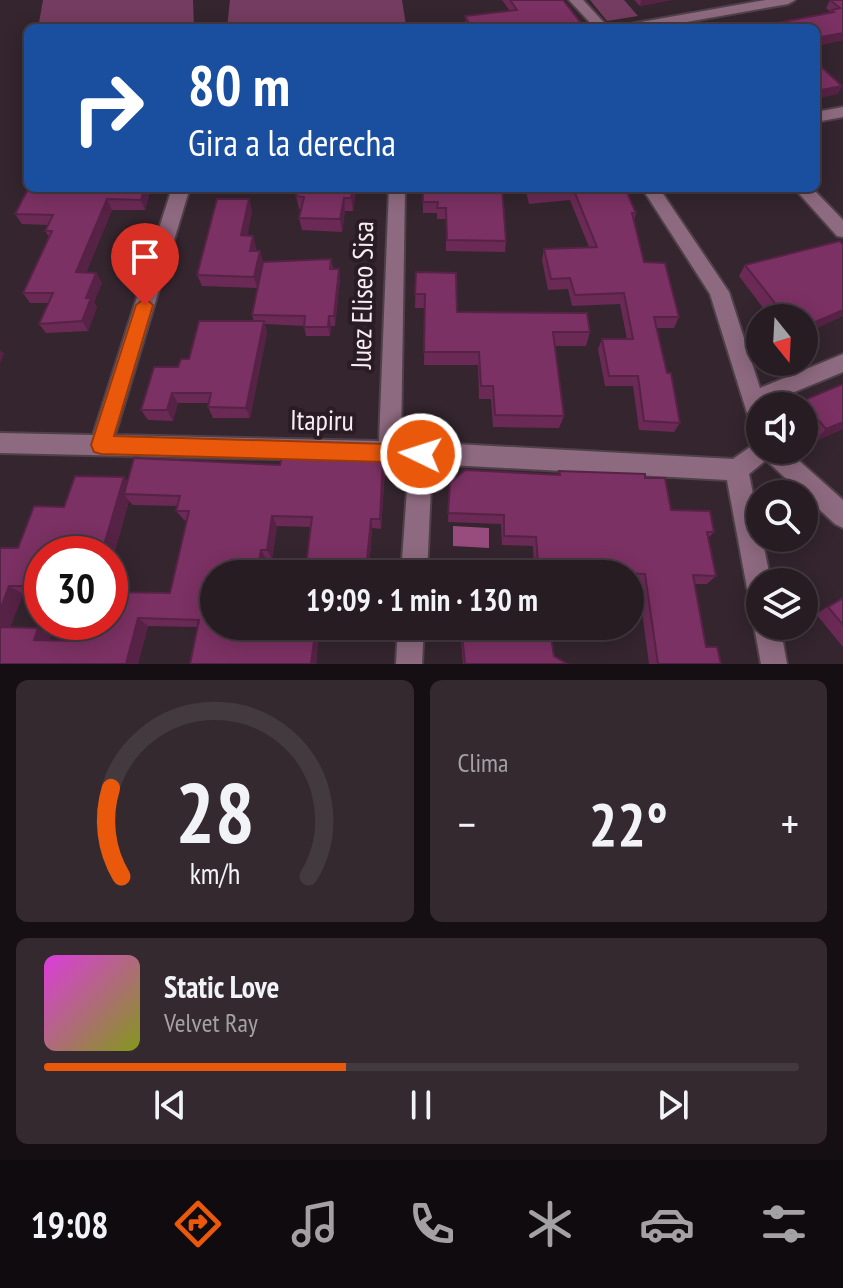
<!DOCTYPE html>
<html lang="es">
<meta charset="utf-8">
<style>
:root{--surface:#271c22;--page:#33292f;--text:#f1f3f6;--muted:#a4a1a5;--line:#433a40;--accent:#ea580c}
body{margin:0;font-family:"PT Sans Narrow",sans-serif;background:var(--page);color:var(--text);height:100vh;display:flex;flex-direction:column;font-size:30px;white-space:nowrap}
*{box-sizing:border-box;margin:0}
p{font-size:26px;color:var(--muted)}
.icon{flex:none;width:44px;height:44px;fill:none;stroke:currentColor;stroke-width:2;stroke-linecap:round;stroke-linejoin:round}
.map{position:relative;height:664px;overflow:hidden}
.panel{display:flex;flex-direction:column;gap:16px;padding:16px;background:#150f13;flex:1}
.panel>*{flex:none}
.hud{position:absolute;left:24px;top:24px;width:796px;height:168px;border-radius:12px;box-shadow:0 4px 20px #0003,0 0 0 2px var(--line);background:#1a4fa0;color:#fff;overflow:hidden}
.needle{width:52px;rotate:162deg}
.controls{position:absolute;left:746px;top:304px;display:grid;gap:16px}
.controls a{display:grid;place-items:center;width:72px;height:72px;border-radius:50%;background:var(--surface);box-shadow:0 4px 20px #0003,0 0 0 2px var(--line);font-size:40px}
.speed{position:absolute;left:24px;top:536px;display:flex;gap:16px;font-size:40px;font-weight:700;text-align:center}
.speed>*{display:grid;place-content:center;width:104px;height:104px;border-radius:50%;background:var(--surface);box-shadow:0 4px 20px #0003,0 0 0 2px var(--line);line-height:1}
.speed .limit{border:12px solid #d22;background:#fff;color:#111}
.pin{position:absolute;display:grid;place-items:center;width:68px;height:68px;color:#fff;margin:-82px -34px;border-radius:50% 50% 50% 0;rotate:-45deg;box-shadow:0 0 8px #0007}
.pin .icon{rotate:45deg}
.me{position:absolute;width:88px;margin:-44px;rotate:274deg;stroke-linejoin:round;filter:drop-shadow(0 0 6px #0008)}
.turn{display:flex;align-items:center;gap:28px;height:168px;padding:0 32px;font-size:36px}
.turn .icon{width:104px;height:104px;stroke-width:2.5}
.turn b{display:block;font-size:56px;line-height:68px}
.big{font-size:60px;font-weight:800;line-height:1.1}
.panel .tile{flex:1;display:flex;flex-direction:column;justify-content:center;gap:12px;min-width:0;padding:0 28px;border-radius:12px;background:var(--page)}
.panel .dial{align-items:center;gap:0}
.dial svg{height:208px;overflow:visible;fill:none;stroke:var(--line);stroke-width:7;stroke-linecap:round;text-anchor:middle}
.dial text{fill:var(--text);stroke:none}
.song{display:flex;align-items:center;gap:24px}
.cover{width:96px;height:96px;border-radius:12px;background:linear-gradient(135deg,hsl(300 70% 55%),hsl(70 70% 35%))}
.played{height:8px;border-radius:4px;background:linear-gradient(90deg,var(--accent) 40%,var(--line) 40%)}
.keys{display:flex;justify-content:space-around;direction:ltr}
.heat{display:flex;justify-content:space-between;align-items:center;font-size:44px;direction:ltr}
.panel .tiles{flex:1;display:grid;gap:16px;grid-template-columns:1fr 1fr}
.tile:last-child{grid-column:span 2}
.trip{position:absolute;left:200px;top:560px;width:444px;height:80px;border-radius:40px;background:var(--surface);box-shadow:0 4px 20px #0003,0 0 0 2px var(--line);font-weight:800;line-height:80px;text-align:center}
.dock{display:flex;height:128px;justify-content:space-around;align-items:center;background:#100b0e;color:var(--muted)}
.dock .icon{width:56px;height:56px}
.dock .on{color:var(--accent)}
.dock b{font-size:36px;color:var(--text)}
.map>svg:first-child{display:block}
.green{fill:#743c60}
.water{fill:#984c7e}
.lines{fill:none;stroke-linecap:round;stroke-linejoin:round}
.minor-casing{stroke:#4f4149;stroke-width:4}
.minor{fill:#8e6a80;fill-rule:evenodd}
.wall{fill:#6a2a55;fill-rule:evenodd}
.shaded-wall{fill:#562245}
.building{fill:#7b3163;stroke:#562245;stroke-width:2}
.route{fill:#ea580c;stroke:#983908;stroke-width:2}
.labels{text-anchor:middle;stroke-width:8;stroke-linejoin:round;paint-order:stroke}
.street-label{font-size:28px;fill:#f7edf2;stroke:#291c24}
</style>
<div class="map">
<svg width="843" height="664" viewBox="0 0 843 664">
<rect width="100%" height="100%" fill="#34252e"/>
<path class="green" d="M43,0H193L194,28H38Z
M230,0H402L406,25L227,28Z
M590,0H624L638,16L607,21Z"/>
<path class="water" d="M453,526L489,528V548L453,546Z"/>
<g class="lines">
<g class="minor-casing">
<path id="minor" d="M569,0H583L609,28H595Z
M766,0H795L788,4L653,28H623L630,24Z
M843,107V117L816,122V112Z
M179,188L188,194L115,435L379,441L389,188H405L401,441L733,459L760,440V450H787L843,500V528L835,524L766,460L749,474L771,582H760V601L751,597L747,588L727,480L432,464L427,574H401L409,462L0,453V433L93,435L170,194Z
M642,188H659L729,292L760,388L843,354V372L760,406V432L752,429L710,294Z
M794,188H812L843,220V237L837,236Z
M760,616V626H780L787,664H761L754,626Z
M398,626H424L422,664H396Z"/>
</g>
<use href="#minor" class="minor"/>
</g>
<path class="wall" d="M502,0H563L585,28H466L465,16L510,11Z
M634,0H672L640,6Z
M830,0H843V40L816,46L755,27L831,12L826,8Z
M65,188H151L145,210H112L86,273H96L102,283L94,302L97,307L88,331L46,333L39,324L48,303H30L23,293L49,237L45,231L48,225L22,224L15,214L64,190Z
M423,188L506,241L505,252L446,251V219H437V213H423Z
M525,188H625L636,213L634,220L644,262L679,317L674,328H656L680,423L674,432L639,430L633,386H605L598,349L602,339H627L620,304L572,306L568,289L548,290L542,260L544,249L589,247L570,200L529,204Z
M356,191L353,211H345L342,232L302,230L299,218L301,209H299L296,196Z
M249,199L252,211L247,236L256,247V251H260L263,262L257,288L202,286L197,275Z
M843,245V316L804,334V318H760V343L747,327L753,317L766,312L739,276L745,265Z
M331,259L333,269L340,279L335,326H331L330,336H306L304,326L265,324L267,333L250,418H213L208,407L209,403H178L173,421L148,420L141,410L178,367L254,321L252,315Z
M416,272L457,312L590,332L586,346H555L564,416L559,428L493,427L491,399H479L478,365H424L425,308H415Z
M843,384V429L813,442L804,431V406H798L802,401Z
M385,469L381,529L372,528L369,568H340L339,574H305L310,527L277,526L272,559H266L264,574H214L320,626L316,664H190L198,627L148,626L138,664H0V548H18L64,507L128,481ZM129,501L133,505L178,506L176,511L184,520L187,521L170,593L74,641L49,640L51,635L10,627L23,594H42V554H110V561H112Z
M559,471L645,478L671,510L714,532L708,538L716,576L707,584H695L706,647L721,664H649L638,582H630V574H579L534,572L533,546L502,545L501,524L448,522L450,483L558,475Z
M843,597V647L816,614Z
M462,634L554,656L568,664H463L461,641Z"/>
<path class="shaded-wall" d="M641,0H672L640,6Z
M843,33V40L816,46V38Z
M842,86L838,94L816,99V91Z
M144,188H151L145,210L141,200Z
M353,188H355L356,191L353,211L351,198Z
M344,198L345,211L342,232L340,219Z
M107,199L112,210L82,282L76,272Z
M249,199L252,211L245,247L241,235Z
M253,236L256,247L253,262L250,251Z
M260,251L263,262L257,288L254,277Z
M339,269L340,279L335,326L334,316Z
M96,273L102,283L94,302L97,307L88,331L82,321L86,298Z
M843,310V316L804,334V327Z
M329,316L331,326L330,336L328,327Z
M264,321L267,333L250,418L246,408Z
M0,350L4,354L0,364Z
M172,393L178,403L173,421L167,410Z
M843,422V429L813,442L826,429Z
M383,458L385,469L381,529L380,519Z
M124,477L133,488L124,494L129,501L112,561L110,559V554H104L102,552Z
M272,516L277,526L272,559L267,550Z
M371,519L372,528L369,568L367,560Z
M261,550L266,559L264,574H257Z
M337,559L340,568L339,574H336Z
M42,567V591L34,586Z
M9,586L23,594L8,634L0,630V610Z
M138,618L148,626L138,664H126Z
M316,626H320L316,664H311Z
M38,628L51,635L47,647L34,640Z"/>
<path class="building" d="M510,0H563L585,28H471L465,16L517,10Z
M830,0H843V33L816,38V28H730L750,24L755,27L834,12L832,10L840,8Z
M424,25V28H401V27Z
M816,62L842,86L816,91Z
M65,188H144L141,200L107,199L76,272L96,273L86,298H91L82,321L39,324L53,293H23L52,231H45L53,215L15,214L28,189L64,190Z
M298,188H353L351,198H344L340,219L299,218L304,197L296,196Z
M423,188H502L506,241L447,240L446,208H437L438,202H423Z
M530,188H625L636,213H632L644,262L665,263L679,317H654L667,373H671L680,423L644,421L638,376H609L602,339H633L624,293L575,295L570,278L551,279L544,249L597,247L573,188L531,193Z
M217,199H249L241,235L253,236L250,251H260L254,277L197,275Z
M840,241L843,245V310L804,327V318H760V325L753,317L778,307L745,265Z
M331,259L330,269H339L334,316H329L328,327H304L305,316L252,315L263,262Z
M416,272L456,273L457,312L587,313L590,332H553L564,416L495,415L493,386H481L479,352H424L425,294H415Z
M199,321H264L246,408L208,407L211,393H172L167,410H141L154,367H178L181,359H189Z
M843,384V422L826,429L802,401Z
M282,456L383,458L380,519H371L367,560L337,559L336,574H305L312,517L272,516L267,550H261L257,574H214V626H316L311,664H190L199,620L138,618L126,664H0V627L38,628L34,640L74,641L79,622H110V592L170,593L189,511H176L180,496L124,494L134,458L280,465Z
M465,470L560,475L559,471L645,474V478H665L671,510L710,511L714,532H707L716,576L693,575L706,647H717L721,664H658L645,574L585,571L584,565L538,563L536,537L504,536V515L448,513L450,483Z
M75,476L124,477L102,552L48,551L47,554H42V567L34,586H9L0,610V548H18L34,506L64,507Z
M843,598V625L828,607Z
M462,634L519,635L526,639L551,637L554,656L568,664H465Z"/>
<path class="route" d="M145,298L153,305L114,436L421,445L428,447L431,454L428,461L421,463L101,454L94,452L91,445L136,305Z"/>
<g class="labels">
<g class="street-label">
<text transform="translate(362 295) rotate(-89)" y="10">Juez Eliseo Sisa</text>
<text transform="translate(322 420) rotate(1)" y="10">Itapiru</text>
</g>
</g>
</svg>
<div class="controls">
<a><svg class="needle" viewBox="-14 -14 28 28"><path d="M0-13l5 13h-10z" fill="#e53935"/><path d="M0 13l5-13h-10z" fill="#a4a1a5"/></svg></a>
<a><svg class="icon" aria-label="sound" viewBox="0 0 24 24"><path d="M4 9h4l5-4v14l-5-4H4zM17 9q2 3 0 6"/></svg></a>
<a><svg class="icon" aria-label="search" viewBox="0 0 24 24"><circle cx="10" cy="10" r="6"/><path d="M15 15l6 6"/></svg></a>
<a><svg class="icon" aria-label="layers" viewBox="0 0 24 24"><path d="M12 4l9 5-9 5-9-5zM3 14l9 5 9-5"/></svg></a>
</div>
<div class="speed"><div class="limit">30</div></div>
<div class="pin" style="left:145px;top:305px;background:#d93025"><svg class="icon" aria-label="arrive" viewBox="0 0 24 24"><path d="M6 21V4h12l-3 4 3 4H6"/></svg></div>
<svg class="me" style="left:421px;top:454px" viewBox="-20 -20 40 40"><circle r="17" fill="#ea580c" stroke="#fff" stroke-width="3"/><path d="M0-11L8 9 0 5-8 9z" fill="#fff"/></svg>
<div class="trip">19:09 · 1 min · 130 m</div>
<div class="hud">
<div class="turn"><svg class="icon" aria-label="right" viewBox="0 0 24 24"><path d="M7 20v-9h11M14 6l5 5-5 5"/></svg><div><b>80 m</b>Gira a la derecha</div></div>
</div>
</div>
<section class="panel">
<div class="tiles">
<div class="tile dial"><svg viewBox="0 0 100 80">
<path d="M14 69A42 42 0 1 1 86 69"/>
<path d="M14 69A42 42 0 0 1 10 35" stroke="#ea580c"/>
<text x="50" y="56" font-size="32" font-weight="700">28</text>
<text x="50" y="72" font-size="11">km/h</text>
</svg></div>
<div class="tile"><p>Clima</p>
<div class="heat"><a>−</a><b class="big">22°</b><a>+</a></div>
</div>
<div class="tile">
<div class="song"><i class="cover"></i><div><b>Static Love</b><p>Velvet Ray</p></div></div>
<div class="played"></div>
<div class="keys"><svg class="icon" aria-label="previous" viewBox="0 0 24 24"><path d="M18 5L8 12l10 7zM5 5v14"/></svg><svg class="icon" aria-label="pause" viewBox="0 0 24 24"><path d="M8 5v14M16 5v14"/></svg><svg class="icon" aria-label="next" viewBox="0 0 24 24"><path d="M6 5l10 7-10 7zM19 5v14"/></svg></div>
</div>
</div>
</section>
<nav class="dock">
<b>19:08</b>
<svg class="icon on" aria-label="directions" viewBox="0 0 24 24"><path d="M12 3l9 9-9 9-9-9zM9 14v-3h6M13 9l2 2-2 2"/></svg>
<svg class="icon" aria-label="music" viewBox="0 0 24 24"><path d="M9 18V5l10-2v13"/><circle cx="6" cy="18" r="3"/><circle cx="16" cy="16" r="3"/></svg>
<svg class="icon" aria-label="phone" viewBox="0 0 24 24"><path d="M5 4h4l2 5-3 2q2 4 5 5l2-3 5 2v4C11 20 4 13 5 4z"/></svg>
<svg class="icon" aria-label="climate" viewBox="0 0 24 24"><path d="M12 3v18M4 7l16 10M4 17L20 7"/></svg>
<svg class="icon" aria-label="car" viewBox="0 0 24 24"><path d="M5 17H2v-5l4-1 3-4h7l3 4 3 1v5h-3M9 17h6M6 11h13"/><circle cx="7" cy="17" r="2"/><circle cx="17" cy="17" r="2"/></svg>
<svg class="icon" aria-label="filters" viewBox="0 0 24 24"><path d="M4 7h16M4 17h16"/><circle cx="9" cy="7" r="2"/><circle cx="15" cy="17" r="2"/></svg>
</nav>
